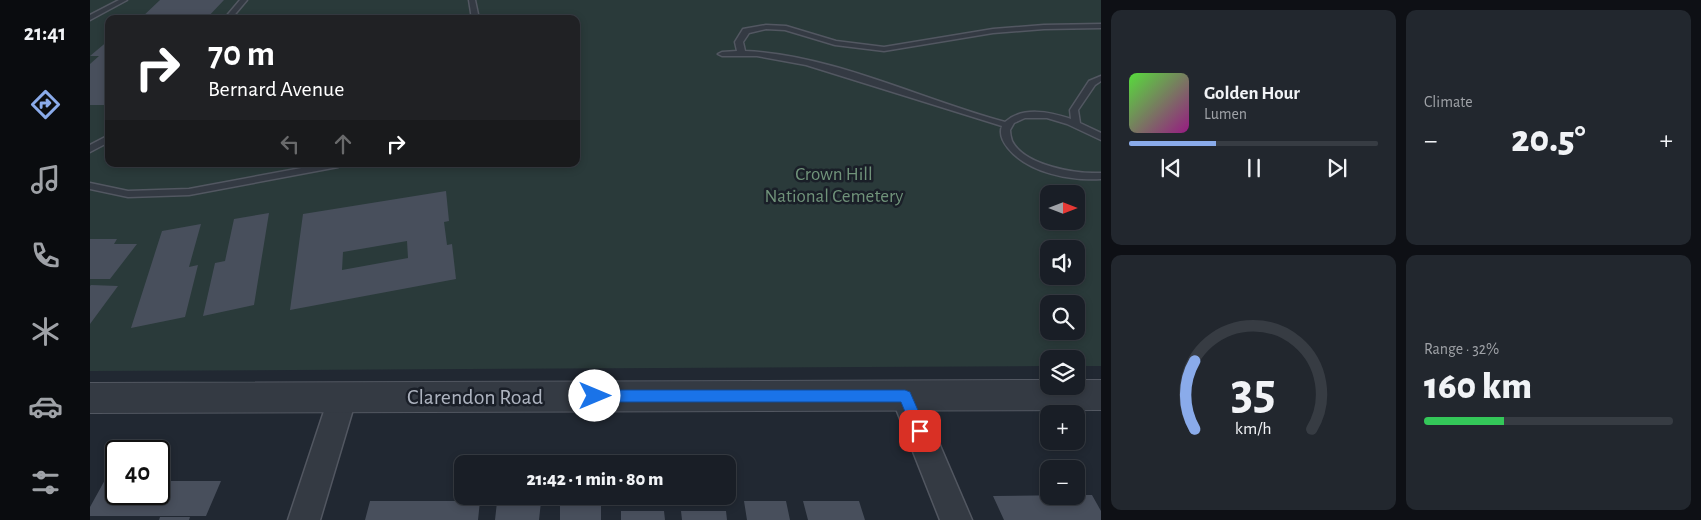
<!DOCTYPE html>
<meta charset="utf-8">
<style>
:root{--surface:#191e26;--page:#22272e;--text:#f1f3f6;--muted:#9fa2a7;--line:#373c43;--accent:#8aabea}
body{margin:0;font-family:"Alegreya Sans",sans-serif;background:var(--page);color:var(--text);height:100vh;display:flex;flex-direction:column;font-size:19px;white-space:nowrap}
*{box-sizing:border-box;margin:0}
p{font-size:16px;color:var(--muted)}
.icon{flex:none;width:28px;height:28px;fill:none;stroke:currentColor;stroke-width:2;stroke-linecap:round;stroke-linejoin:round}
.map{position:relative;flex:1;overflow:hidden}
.drawer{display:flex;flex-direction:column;gap:10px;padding:10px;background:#0e1015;width:600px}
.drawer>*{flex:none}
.guide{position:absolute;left:15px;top:15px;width:475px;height:152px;border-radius:10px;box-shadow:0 2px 8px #0003,0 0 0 1px var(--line);background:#202124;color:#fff;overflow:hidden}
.needle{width:32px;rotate:90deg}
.fabs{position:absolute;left:950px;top:185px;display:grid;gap:10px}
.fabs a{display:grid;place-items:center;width:45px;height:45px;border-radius:10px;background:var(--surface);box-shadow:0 2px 8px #0003,0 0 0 1px var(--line);font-size:25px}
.speed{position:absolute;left:15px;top:440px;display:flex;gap:10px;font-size:25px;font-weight:700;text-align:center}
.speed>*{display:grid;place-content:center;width:65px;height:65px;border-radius:50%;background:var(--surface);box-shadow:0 2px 8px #0003,0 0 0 1px var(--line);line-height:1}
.speed .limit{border:2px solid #111;border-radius:8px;background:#fff;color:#111}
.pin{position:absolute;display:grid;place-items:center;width:42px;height:42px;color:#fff;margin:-21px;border-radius:10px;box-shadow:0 2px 8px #0006}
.me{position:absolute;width:55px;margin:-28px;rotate:90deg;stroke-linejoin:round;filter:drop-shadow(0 0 4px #0008)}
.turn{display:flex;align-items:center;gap:18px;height:105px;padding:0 20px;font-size:22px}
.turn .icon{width:65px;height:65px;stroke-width:2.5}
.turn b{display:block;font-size:35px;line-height:42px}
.lanes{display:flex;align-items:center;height:48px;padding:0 20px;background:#0003;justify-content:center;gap:25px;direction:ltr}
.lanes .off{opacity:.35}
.big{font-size:38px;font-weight:800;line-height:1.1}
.drawer .tile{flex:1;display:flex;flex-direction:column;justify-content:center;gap:8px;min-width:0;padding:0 18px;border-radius:10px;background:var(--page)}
.drawer .dial{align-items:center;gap:0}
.dial svg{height:130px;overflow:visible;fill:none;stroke:var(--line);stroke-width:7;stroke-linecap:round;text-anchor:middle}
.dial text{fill:var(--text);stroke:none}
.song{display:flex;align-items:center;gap:15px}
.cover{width:60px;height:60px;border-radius:8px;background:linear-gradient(135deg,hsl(110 70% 55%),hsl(310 70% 35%))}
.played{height:5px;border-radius:2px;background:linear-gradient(90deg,var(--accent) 35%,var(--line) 35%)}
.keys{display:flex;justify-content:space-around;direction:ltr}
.heat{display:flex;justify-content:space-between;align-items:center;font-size:28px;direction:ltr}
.charge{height:8px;border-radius:4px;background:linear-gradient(90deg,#34c759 32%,var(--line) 0)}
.drawer .tiles{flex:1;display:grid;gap:10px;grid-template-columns:repeat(2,1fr)}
.trip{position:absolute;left:364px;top:455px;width:282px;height:50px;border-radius:10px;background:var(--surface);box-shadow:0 2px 8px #0003,0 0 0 1px var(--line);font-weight:800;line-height:50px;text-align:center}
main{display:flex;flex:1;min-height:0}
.menu{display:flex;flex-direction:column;width:90px;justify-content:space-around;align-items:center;background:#0a0c0f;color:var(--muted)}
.menu .icon{width:35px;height:35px}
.menu .active{color:var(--accent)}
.menu b{font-size:22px;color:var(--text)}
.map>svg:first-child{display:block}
.green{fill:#2a3a3a;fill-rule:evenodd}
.building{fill:#484f5c;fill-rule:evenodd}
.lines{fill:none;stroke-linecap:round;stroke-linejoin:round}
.service-casing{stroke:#525761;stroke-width:3}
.minor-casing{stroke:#525761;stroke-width:3}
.tertiary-casing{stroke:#525761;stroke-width:2}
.service{fill:#343a43;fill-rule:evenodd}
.minor{fill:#343a43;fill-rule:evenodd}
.tertiary{fill:#343a43;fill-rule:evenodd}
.route{fill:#1a73e8;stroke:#114b97}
.labels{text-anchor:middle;stroke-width:5;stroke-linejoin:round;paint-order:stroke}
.park-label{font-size:19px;fill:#70937a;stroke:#1a1f28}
.near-street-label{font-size:22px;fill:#aeb4c0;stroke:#1a1f28}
</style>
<main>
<nav class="menu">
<b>21:41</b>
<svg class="icon active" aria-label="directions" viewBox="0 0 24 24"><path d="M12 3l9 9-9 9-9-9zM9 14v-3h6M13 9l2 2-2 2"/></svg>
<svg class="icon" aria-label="music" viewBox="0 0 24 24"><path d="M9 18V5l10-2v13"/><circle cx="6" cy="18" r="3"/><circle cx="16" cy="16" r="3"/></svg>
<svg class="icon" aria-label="phone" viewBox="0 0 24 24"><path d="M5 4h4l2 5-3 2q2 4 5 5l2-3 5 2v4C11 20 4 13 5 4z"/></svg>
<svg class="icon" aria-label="climate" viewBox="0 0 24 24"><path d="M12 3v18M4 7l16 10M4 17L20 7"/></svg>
<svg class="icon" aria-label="car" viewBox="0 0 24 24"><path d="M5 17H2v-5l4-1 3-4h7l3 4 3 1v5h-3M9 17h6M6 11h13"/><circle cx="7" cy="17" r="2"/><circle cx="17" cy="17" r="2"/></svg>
<svg class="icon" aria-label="filters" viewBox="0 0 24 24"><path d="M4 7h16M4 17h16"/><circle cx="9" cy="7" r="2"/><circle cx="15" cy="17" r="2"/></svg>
</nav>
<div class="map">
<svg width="1011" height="520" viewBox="0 0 1011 520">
<rect width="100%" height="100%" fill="#212832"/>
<path class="green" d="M0,0H1011V366H986V359H959V366L0,371ZM19,19H486V164H19ZM959,194H986V221H959ZM959,249H986V276H959ZM959,304H986V331H959Z"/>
<path class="building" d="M70,0H134L116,19H50Z
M19,40V105H0V64L9,56H0Z
M356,191L359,221L354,222L357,245L362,244L366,279L200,310L213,214ZM317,241L318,258L252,270L253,252Z
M179,213L164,305L113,316L125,263L135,261L144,219Z
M111,224L99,267L108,265L95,317L41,328L72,231Z
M0,239H27L24,244H47L20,279H0Z
M1,285L28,286L0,324V286Z
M21,469H26V494H69V481H131L116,516H0V507Z
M986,495H1002L1011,511V520H914L903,496Z
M280,501H390L388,520H275Z
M654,501H696L700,520H657Z
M713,501H769L775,520H718Z
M407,502H451L449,520H405Z
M470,502H511V520H470Z
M531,511H574L575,520H531Z
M591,511H636L637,520H592Z
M70,517H100L99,520H69Z"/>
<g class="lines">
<g class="service-casing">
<path id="service" d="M29,0H37L0,20V15Z
M150,0H157L141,19H134Z
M379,0H385L389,19H382Z
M1011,24V28L954,29L903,33L794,51L745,45L695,30L676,29L659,33L653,42L655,51C743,55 830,99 915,122C933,106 960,112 981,119L980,110L999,81L1011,76V81L1005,85L988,110L990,123L1011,133V140L977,124L957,118H935L924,123L920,130C920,133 921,138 922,141C935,166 986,174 1011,173V179C981,181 938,173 918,148C913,142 909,134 912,126L716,65L667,56H632L628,54L632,52L647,51L645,42L653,29L676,25L696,26L746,41L794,47L903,29L954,25Z
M19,135V142L0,152V145Z
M233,164H253L248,167L99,195L38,197L0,189V183L38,191L99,189Z"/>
</g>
<g class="minor-casing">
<path id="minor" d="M253,384L263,387L267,396L230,520H198L239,396L243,387Z
M815,384L825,387L882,520H850L801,396L805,387Z"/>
</g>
<g class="tertiary-casing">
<path id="tertiary" d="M959,380V386H986V380H1011V410L0,413V383Z"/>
</g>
<use href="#service" class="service"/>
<use href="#minor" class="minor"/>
<use href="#tertiary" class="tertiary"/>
</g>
<path class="route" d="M505,390H815L820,392L837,431L835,436L830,438L825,436L811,402H505L500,400L498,396L500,392Z"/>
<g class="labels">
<g class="park-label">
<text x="744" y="180">Crown Hill<tspan x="744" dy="22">National Cemetery</tspan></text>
</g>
<g class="near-street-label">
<text x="385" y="404">Clarendon Road</text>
</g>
</g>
</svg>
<div class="fabs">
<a><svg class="needle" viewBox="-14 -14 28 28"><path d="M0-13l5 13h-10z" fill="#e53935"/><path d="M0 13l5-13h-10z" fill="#9fa2a7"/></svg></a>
<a><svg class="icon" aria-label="sound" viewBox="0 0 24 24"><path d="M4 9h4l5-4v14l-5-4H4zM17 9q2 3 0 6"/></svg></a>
<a><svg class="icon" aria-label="search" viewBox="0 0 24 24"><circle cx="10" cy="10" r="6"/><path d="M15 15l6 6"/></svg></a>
<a><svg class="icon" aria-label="layers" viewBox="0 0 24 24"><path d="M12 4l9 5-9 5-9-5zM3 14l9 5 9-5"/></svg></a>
<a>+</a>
<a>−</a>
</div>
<div class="speed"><div class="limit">40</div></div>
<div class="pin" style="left:830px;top:431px;background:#d93025"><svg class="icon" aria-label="arrive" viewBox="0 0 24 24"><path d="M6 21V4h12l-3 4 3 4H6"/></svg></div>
<svg class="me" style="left:505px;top:396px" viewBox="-20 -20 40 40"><circle r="19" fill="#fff"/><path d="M0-13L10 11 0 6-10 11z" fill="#1a73e8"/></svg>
<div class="trip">21:42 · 1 min · 80 m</div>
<div class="guide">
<div class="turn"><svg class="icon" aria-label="right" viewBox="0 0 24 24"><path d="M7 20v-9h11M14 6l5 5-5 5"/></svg><div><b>70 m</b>Bernard Avenue</div></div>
<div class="lanes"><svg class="icon off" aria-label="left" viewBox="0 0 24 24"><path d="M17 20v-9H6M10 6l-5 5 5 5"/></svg><svg class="icon off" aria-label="ahead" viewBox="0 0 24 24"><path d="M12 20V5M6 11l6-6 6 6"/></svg><svg class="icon" aria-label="right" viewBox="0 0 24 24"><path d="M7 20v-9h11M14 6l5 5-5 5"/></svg></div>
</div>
</div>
<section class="drawer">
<div class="tiles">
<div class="tile">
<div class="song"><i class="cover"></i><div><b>Golden Hour</b><p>Lumen</p></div></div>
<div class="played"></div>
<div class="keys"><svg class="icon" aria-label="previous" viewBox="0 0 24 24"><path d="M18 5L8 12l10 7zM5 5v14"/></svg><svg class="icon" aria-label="pause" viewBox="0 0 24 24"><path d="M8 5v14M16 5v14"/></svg><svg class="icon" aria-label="next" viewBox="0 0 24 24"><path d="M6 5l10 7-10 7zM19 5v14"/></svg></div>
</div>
<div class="tile"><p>Climate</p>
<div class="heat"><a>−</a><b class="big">20.5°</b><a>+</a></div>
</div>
<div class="tile dial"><svg viewBox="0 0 100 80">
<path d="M14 69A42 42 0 1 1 86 69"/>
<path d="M14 69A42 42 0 0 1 14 27" stroke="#8aabea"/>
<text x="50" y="56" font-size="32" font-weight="700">35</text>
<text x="50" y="72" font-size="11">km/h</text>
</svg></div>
<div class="tile"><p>Range · 32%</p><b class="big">160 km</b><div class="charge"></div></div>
</div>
</section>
</main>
